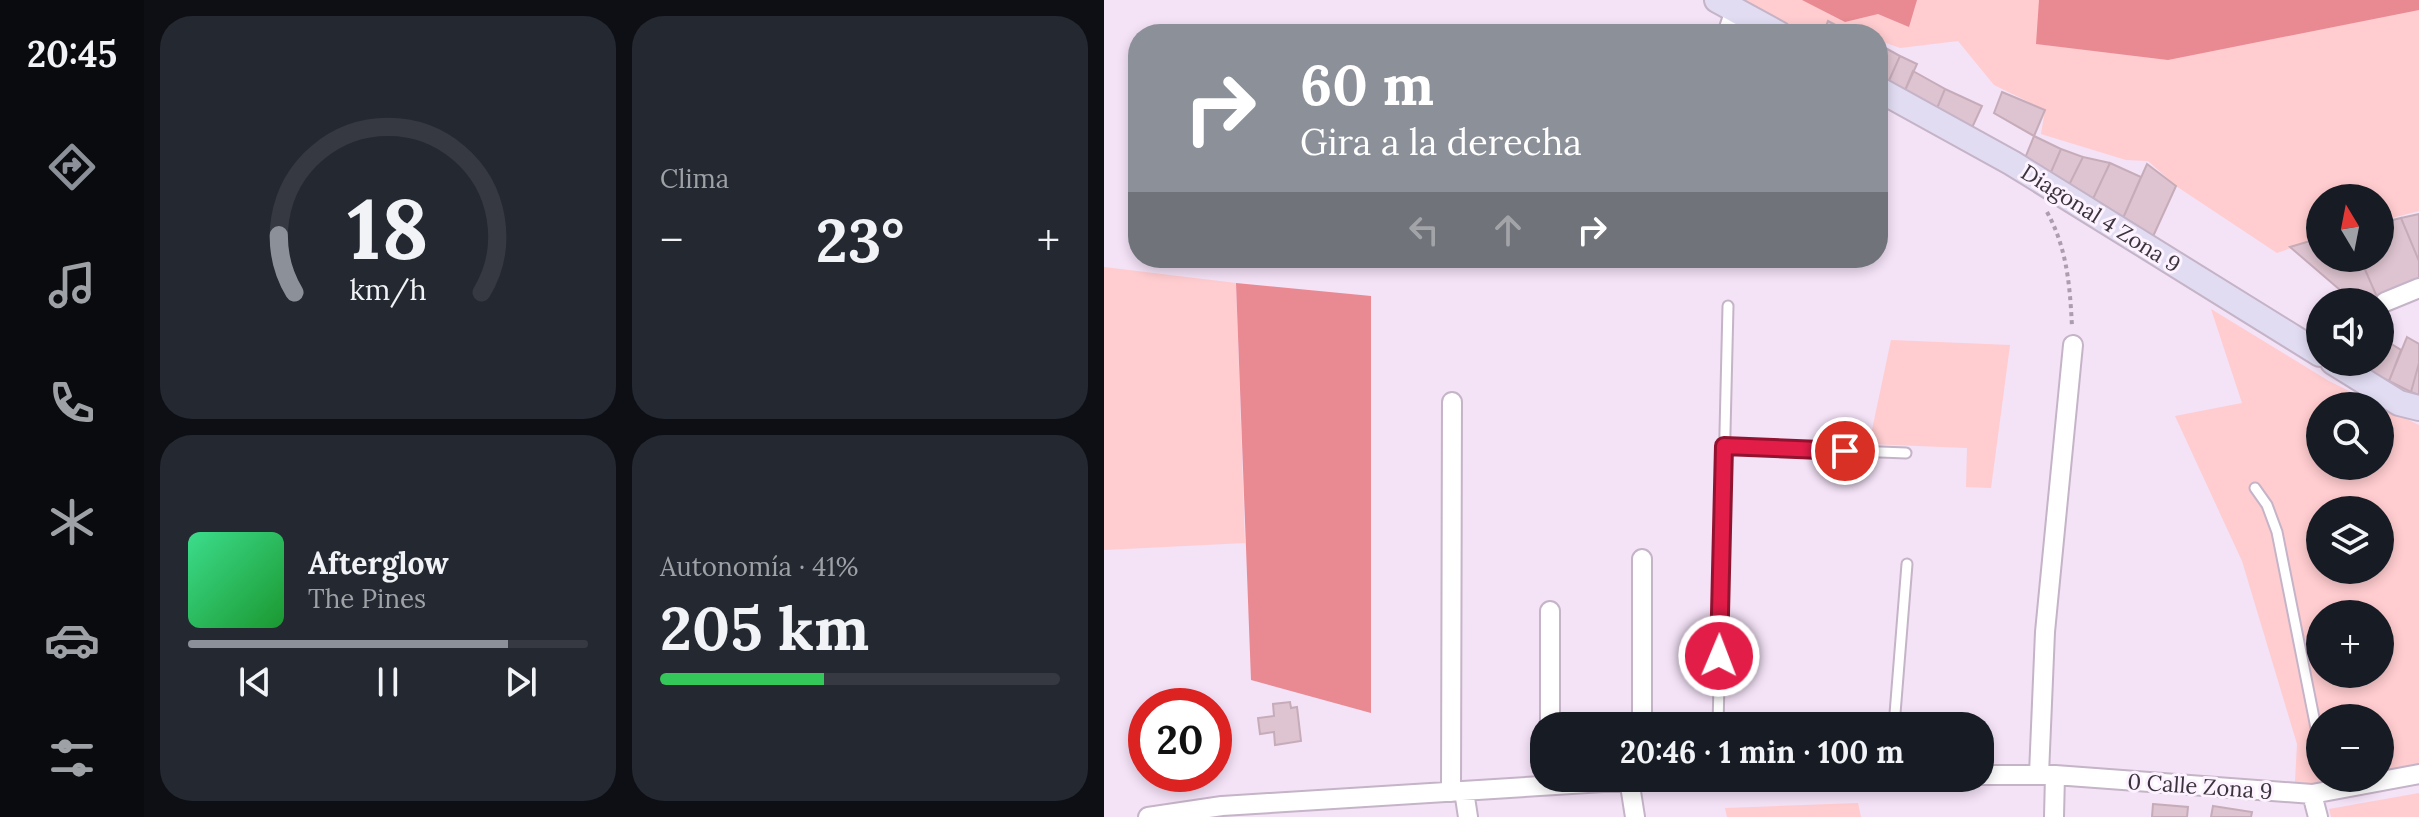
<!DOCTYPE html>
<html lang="es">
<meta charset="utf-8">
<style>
:root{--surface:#171b24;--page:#242831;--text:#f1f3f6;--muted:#9ea1a6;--line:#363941;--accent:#8c9099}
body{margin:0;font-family:Lora,serif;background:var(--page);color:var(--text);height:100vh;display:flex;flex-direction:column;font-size:30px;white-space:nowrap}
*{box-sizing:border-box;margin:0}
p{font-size:26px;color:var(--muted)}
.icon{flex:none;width:44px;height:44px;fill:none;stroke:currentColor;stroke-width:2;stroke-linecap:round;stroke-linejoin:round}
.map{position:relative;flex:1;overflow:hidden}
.sheet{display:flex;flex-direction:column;gap:16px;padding:16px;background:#0d0f14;width:960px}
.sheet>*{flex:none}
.banner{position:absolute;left:24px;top:24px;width:760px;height:244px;border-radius:32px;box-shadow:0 4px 12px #0003;background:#8c9099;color:#fff;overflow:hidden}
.needle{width:52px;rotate:350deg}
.buttons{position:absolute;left:1202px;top:184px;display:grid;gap:16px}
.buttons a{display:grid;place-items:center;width:88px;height:88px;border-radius:50%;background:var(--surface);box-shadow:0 4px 12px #0003;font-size:40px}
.speed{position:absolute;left:24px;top:688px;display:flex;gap:16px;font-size:40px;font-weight:700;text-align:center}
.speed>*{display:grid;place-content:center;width:104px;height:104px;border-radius:50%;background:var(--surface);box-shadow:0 4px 12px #0003;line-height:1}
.speed .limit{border:12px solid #d22;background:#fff;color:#111}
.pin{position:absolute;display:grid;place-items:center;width:68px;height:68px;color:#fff;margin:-34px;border:4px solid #fff;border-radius:50%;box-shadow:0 2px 8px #0007}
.me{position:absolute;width:88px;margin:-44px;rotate:1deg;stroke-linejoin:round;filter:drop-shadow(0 0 6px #0008)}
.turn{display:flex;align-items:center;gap:28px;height:168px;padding:0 40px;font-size:36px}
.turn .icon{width:104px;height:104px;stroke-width:2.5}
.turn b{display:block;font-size:56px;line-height:68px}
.lanes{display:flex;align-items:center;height:76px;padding:0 40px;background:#0003;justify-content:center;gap:40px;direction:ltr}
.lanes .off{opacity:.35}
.big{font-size:60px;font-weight:700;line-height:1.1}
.sheet .widget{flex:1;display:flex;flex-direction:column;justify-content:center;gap:12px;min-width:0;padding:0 28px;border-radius:32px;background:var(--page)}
.sheet .dial{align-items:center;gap:0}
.dial svg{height:208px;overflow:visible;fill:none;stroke:var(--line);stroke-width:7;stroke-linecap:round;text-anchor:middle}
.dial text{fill:var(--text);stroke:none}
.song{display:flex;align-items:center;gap:24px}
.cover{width:96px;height:96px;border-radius:12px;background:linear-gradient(135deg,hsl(150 70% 55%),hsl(130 70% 35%))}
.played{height:8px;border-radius:4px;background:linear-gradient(90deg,var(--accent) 80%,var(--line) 80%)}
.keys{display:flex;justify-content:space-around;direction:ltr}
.heat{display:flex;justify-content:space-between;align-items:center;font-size:44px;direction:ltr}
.charge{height:12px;border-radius:6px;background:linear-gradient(90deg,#34c759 41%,var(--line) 0)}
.sheet .tiles{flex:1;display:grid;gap:16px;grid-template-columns:repeat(2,1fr)}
.trip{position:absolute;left:426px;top:712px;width:464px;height:80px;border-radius:32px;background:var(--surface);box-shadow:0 4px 12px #0003;font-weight:700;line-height:80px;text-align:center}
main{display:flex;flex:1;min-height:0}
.tabs{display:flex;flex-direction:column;width:144px;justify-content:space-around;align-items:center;background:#090b0e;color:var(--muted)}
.tabs .icon{width:56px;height:56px}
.tabs .active{color:var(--accent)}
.tabs b{font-size:36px;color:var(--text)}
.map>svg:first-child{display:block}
.green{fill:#ffcccf;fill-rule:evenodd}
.forest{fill:#e98992}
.building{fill:#dec4d0;stroke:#c6acb8;stroke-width:2}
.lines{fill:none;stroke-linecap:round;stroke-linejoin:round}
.service-casing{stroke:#c5b3c7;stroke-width:13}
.minor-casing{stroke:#c5b3c7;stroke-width:22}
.secondary-casing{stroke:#c5b3c7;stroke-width:28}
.path{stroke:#ab9dad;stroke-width:4;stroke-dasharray:4 4;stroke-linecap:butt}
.service{stroke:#fff;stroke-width:9}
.minor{stroke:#fff;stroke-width:18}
.secondary{stroke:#e1dcf2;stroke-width:24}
.route-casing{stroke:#92132f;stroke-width:20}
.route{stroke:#e11d48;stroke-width:14}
.labels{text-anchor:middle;stroke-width:6;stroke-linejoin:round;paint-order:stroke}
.street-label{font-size:22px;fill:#3b343c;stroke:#fdf2ff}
</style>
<main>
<nav class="tabs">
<b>20:45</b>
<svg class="icon active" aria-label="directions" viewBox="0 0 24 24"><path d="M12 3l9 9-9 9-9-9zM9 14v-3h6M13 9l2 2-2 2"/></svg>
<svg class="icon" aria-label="music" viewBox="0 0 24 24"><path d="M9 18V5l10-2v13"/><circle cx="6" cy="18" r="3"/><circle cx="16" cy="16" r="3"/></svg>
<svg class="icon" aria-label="phone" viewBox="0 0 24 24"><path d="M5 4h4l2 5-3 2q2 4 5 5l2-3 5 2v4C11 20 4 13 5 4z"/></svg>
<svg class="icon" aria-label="climate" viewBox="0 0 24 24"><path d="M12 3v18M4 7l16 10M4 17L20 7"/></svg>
<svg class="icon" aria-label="car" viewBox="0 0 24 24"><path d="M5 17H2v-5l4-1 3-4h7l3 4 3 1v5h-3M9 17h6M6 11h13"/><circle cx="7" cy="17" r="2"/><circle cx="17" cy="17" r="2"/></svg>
<svg class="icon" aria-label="filters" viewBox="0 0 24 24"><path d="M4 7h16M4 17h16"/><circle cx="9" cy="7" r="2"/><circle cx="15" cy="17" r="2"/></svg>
</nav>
<section class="sheet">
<div class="tiles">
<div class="widget dial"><svg viewBox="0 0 100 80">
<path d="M14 69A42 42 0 1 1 86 69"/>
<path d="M14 69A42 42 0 0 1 8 47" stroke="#8c9099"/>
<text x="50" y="56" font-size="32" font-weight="700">18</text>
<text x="50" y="72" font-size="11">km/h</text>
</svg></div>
<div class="widget"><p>Clima</p>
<div class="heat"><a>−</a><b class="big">23°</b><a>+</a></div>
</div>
<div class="widget">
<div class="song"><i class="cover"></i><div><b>Afterglow</b><p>The Pines</p></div></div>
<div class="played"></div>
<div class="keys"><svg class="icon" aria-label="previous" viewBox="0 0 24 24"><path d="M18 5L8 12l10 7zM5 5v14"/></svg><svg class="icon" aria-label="pause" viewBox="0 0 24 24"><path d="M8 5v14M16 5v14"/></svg><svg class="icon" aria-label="next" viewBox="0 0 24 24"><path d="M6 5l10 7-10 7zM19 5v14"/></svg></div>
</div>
<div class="widget"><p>Autonomía · 41%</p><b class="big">205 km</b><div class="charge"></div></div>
</div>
</section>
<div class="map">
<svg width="1315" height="817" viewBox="0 0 1315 817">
<rect width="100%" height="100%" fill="#f4e2f7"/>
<path class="green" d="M630,0H1315V211L1276,221V198H1216V238L1173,253L1072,186L1044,161L1022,160L937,134L941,110L890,85L854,41L796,48L774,40V34H758L724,22L719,34H692Z
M0,267L132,283L141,543L0,550Z
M1107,309L1225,381L1275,406H1216V466H1276V406L1315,425V768L1276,777V718H1216V778H1270L1230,787L1191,782L1193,744L1138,561L1071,416L1138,403ZM1216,510H1276V570H1216ZM1216,614H1276V674H1216Z
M787,340L906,345L887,488L862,487L863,448L765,444Z
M1315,793V817H1227L1225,809Z
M754,803L757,817H623L621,808Z"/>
<path class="forest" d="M698,0H813L805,27L774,14L741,22Z
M935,0H1315V10L1064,60L932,44Z
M132,283L267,296V713L147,680Z"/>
<path class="building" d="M724,21L748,34H719Z
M776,45L796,56L783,85L774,81Z
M796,56L813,64L799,95L783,85Z
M809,71L841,89L831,113L799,95Z
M841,89L878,106L866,132L831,113Z
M898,92L941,110L930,136L890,113Z
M930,136L957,149L944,179L919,163Z
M957,149L979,157L962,191L944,179Z
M979,157L1006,163L987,203L962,191Z
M1006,163L1037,177L1016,225L987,203Z
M1043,164L1072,186L1046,243L1016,225Z
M1315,214V261L1297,218Z
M1297,218L1315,261V278L1273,297L1256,258H1276V223Z
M1216,238V258H1256L1273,297L1250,302L1186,247Z
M1276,337L1297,350L1285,381L1256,368L1259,362H1276Z
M1303,337L1315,344V363L1307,392L1285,381Z
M1315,363V395L1307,392Z
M186,702L187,708L193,707L197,741L171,745L170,732L156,734L154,718L170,716L169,704Z
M1049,804L1084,807L1083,817H1048Z
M1109,806L1148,812L1147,817H1107Z"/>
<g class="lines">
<g class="service-casing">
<path id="service" d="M620,446L802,453
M1151,488L1163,505L1173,532L1216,748
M614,726L624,306
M790,726L803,564"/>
</g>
<g class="minor-casing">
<path id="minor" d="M623,34L631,10
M1281,302L1315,288
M446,611V726
M538,726V559
M935,774L941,632L969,345
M876,775H951L1208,794L1315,774
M525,779L531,817
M360,791L364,817
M347,792L348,402
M1208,794L1214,817
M44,817L118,806L564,778
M950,817L951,775"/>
</g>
<g class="secondary-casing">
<path id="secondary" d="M613,0L675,34
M774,89L908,163L1216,354
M1229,362L1295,403L1315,408"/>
</g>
<path class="path" d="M943,212C963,248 966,286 968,327"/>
<use href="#service" class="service"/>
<use href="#minor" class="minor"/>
<use href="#secondary" class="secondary"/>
</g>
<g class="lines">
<g class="route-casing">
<path id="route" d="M615,656L620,446L741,451"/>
</g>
<use href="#route" class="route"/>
</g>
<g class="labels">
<g class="street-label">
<text transform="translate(997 218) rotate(32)" y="8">Diagonal 4 Zona 9</text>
<text transform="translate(1096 786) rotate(4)" y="8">0 Calle Zona 9</text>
</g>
</g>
</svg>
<div class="buttons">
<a><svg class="needle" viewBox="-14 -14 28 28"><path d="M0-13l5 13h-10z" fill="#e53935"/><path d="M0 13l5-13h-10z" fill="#9ea1a6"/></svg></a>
<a><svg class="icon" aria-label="sound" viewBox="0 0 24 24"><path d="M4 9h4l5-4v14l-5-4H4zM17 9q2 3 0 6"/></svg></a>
<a><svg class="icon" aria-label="search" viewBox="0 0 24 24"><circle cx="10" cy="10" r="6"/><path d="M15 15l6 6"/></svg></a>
<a><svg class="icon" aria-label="layers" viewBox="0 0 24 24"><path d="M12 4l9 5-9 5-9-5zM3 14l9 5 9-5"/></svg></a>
<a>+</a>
<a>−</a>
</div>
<div class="speed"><div class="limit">20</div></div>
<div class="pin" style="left:741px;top:451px;background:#d93025"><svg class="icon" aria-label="arrive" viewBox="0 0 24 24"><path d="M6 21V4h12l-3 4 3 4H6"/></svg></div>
<svg class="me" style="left:615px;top:656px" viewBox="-20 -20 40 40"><circle r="17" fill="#e11d48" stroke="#fff" stroke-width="3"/><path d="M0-11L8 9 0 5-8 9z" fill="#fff"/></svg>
<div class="trip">20:46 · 1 min · 100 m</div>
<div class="banner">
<div class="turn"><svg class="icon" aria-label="right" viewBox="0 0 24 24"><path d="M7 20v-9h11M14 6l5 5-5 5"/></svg><div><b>60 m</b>Gira a la derecha</div></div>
<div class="lanes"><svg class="icon off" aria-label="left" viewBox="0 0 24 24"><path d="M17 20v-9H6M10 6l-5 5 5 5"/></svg><svg class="icon off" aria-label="ahead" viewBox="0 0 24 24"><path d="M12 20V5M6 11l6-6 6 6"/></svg><svg class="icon" aria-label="right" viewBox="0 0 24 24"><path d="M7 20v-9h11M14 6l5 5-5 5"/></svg></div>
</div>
</div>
</main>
